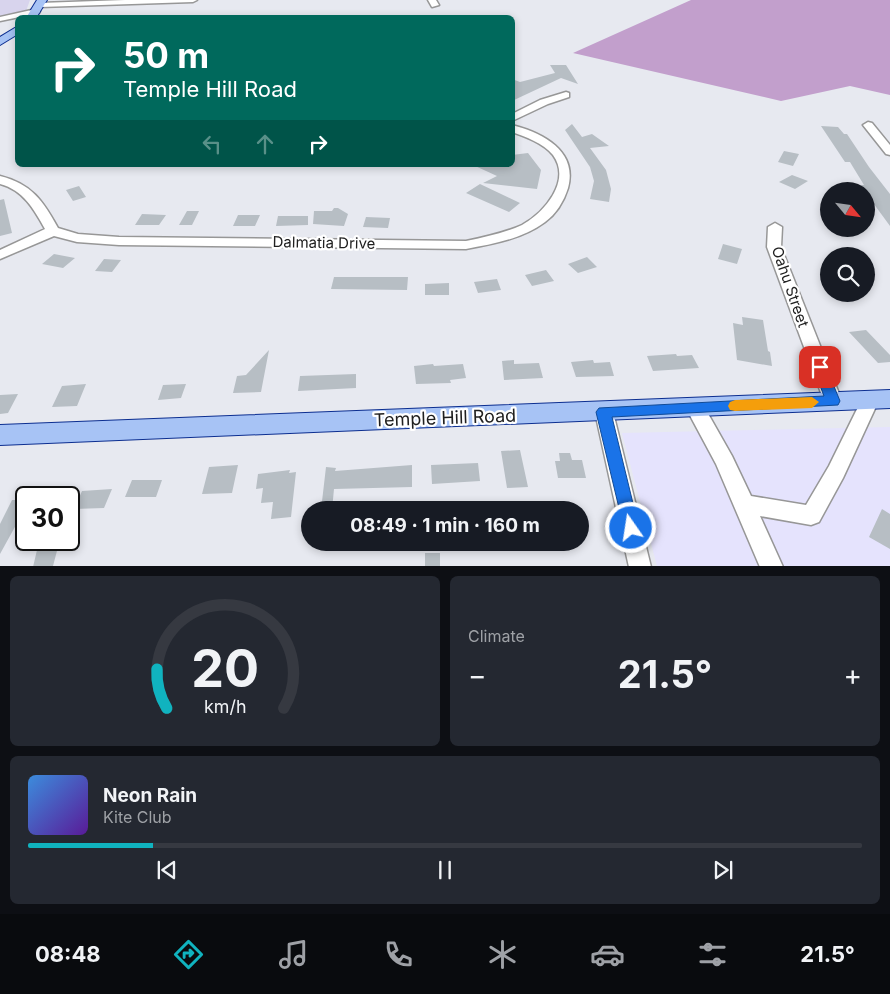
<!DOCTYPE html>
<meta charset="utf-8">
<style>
:root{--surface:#171b24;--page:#242831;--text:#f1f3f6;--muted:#9ea1a6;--line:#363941;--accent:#10b3bf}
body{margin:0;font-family:Inter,sans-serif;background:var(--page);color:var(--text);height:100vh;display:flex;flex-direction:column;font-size:19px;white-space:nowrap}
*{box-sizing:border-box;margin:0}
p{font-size:16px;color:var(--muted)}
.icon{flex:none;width:28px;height:28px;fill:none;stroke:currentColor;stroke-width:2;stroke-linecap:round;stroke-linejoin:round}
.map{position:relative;height:566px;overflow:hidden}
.drawer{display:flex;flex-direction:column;gap:10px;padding:10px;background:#0d0f14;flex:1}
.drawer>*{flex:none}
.hud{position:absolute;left:15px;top:15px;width:500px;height:152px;border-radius:8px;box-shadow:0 2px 8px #0003;background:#00695c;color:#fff;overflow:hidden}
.needle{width:32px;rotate:119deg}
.tools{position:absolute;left:820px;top:182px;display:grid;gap:10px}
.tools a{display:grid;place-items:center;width:55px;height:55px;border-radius:50%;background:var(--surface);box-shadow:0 2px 8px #0003;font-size:25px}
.speed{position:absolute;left:15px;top:486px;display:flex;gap:10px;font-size:25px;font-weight:700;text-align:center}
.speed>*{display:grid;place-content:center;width:65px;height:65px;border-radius:50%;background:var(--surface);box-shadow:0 2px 8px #0003;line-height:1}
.speed .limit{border:2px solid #111;border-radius:8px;background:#fff;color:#111}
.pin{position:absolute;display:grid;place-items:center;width:42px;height:42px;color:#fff;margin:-21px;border-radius:10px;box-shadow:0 2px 8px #0006}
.me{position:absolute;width:55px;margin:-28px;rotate:347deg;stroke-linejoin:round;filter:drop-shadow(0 0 4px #0008)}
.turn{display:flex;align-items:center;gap:18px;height:105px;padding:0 25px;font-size:22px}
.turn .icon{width:65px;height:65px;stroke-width:2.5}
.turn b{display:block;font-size:35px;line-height:42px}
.lanes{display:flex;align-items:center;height:48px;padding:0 25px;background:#0003;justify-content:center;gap:25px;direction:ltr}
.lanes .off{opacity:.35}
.big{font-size:38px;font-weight:700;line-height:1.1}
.drawer .tile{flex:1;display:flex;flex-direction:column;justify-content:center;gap:8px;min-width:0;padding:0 18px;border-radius:8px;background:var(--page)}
.drawer .dial{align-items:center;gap:0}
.dial svg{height:130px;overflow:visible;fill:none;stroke:var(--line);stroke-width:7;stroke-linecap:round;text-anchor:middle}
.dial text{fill:var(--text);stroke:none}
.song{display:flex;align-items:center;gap:15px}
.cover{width:60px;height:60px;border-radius:8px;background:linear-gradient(135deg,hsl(210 70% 55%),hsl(270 70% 35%))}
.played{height:5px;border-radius:2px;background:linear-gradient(90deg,var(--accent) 15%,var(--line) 15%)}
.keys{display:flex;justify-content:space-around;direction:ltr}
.heat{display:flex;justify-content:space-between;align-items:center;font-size:28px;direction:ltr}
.drawer .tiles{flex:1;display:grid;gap:10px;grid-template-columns:1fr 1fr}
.tile:last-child{grid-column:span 2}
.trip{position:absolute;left:301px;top:501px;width:288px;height:50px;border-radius:25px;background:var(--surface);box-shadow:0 2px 8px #0003;font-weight:700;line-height:50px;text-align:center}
.menu{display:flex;height:80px;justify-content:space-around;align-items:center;background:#090b0e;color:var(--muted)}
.menu .icon{width:35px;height:35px}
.menu .current{color:var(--accent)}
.menu b{font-size:22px;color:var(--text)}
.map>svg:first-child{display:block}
.education{fill:#e5e3fd}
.farmland{fill:#d8d4ed}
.forest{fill:#c29fcc}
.building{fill:#b7bec4}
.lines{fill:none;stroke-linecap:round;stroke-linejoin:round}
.minor-casing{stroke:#979797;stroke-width:3}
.major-casing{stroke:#0c2e90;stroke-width:2}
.minor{fill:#fff;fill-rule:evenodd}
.major{fill:#a7c3f5;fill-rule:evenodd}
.route{fill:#1a73e8;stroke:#114b97}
.slow{fill:#f59e0b}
.labels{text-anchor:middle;stroke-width:4.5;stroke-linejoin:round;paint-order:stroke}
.street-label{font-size:15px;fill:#202020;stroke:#fff}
.near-street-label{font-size:18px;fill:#202020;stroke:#fff}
</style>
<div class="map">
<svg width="890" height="567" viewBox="0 0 890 567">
<rect width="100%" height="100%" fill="#e7e9f0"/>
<path class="education" d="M890,427V566H657L622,433Z"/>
<path class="farmland" d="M0,0H30L26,11L0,16Z"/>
<path class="forest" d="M691,0H890V95L850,86L781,101L573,53Z"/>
<path class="building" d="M550,65H566L578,84L561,78L512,101V79L520,82L555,73Z
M572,124L582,137L592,134L609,146L590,148L606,170L611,189L609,202L590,199L594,181L590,167L565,130Z
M821,126L838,127L844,134H847L869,167L890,194V226L860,185H864L853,167L850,162H845Z
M784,151L799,154L793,166L778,162Z
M528,153L541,170L537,189L483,183L497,176L473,165H512V155Z
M792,175L808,181L795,189L779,182Z
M480,184L520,203L509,212L466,193Z
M79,186L86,197L73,201L66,190Z
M4,199L12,233L0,236V200Z
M334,208H338L348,214L344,226L313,224L314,211H332Z
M187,211H199L192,225H179Z
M142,214L166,215L159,225H135Z
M238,215H260L255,226H233Z
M278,216H308V225L276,226Z
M366,217L390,218L388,228L363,227Z
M723,244L742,249L737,264L718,259Z
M54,254L75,258L63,268L42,264Z
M587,257L597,267L578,273L568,264Z
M104,259L121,260L112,272L95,271Z
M546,270L554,281L532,286L525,275Z
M334,277H408L407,290L331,289Z
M497,279L501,290L478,293L474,282Z
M449,283V295H425V284Z
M742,317L763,320L768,351L770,352L772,366L737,360L733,323L743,325Z
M866,330L890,355V362L878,363L849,332Z
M269,350L261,392L233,393L237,376L246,375Z
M676,354L677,356L692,355L699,368L653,371L647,356Z
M514,360V364L539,363L543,378L504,380L502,361Z
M593,360L594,363L610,362L614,376L576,377L571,362Z
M433,364L434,366L463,364L466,378L450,380L451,383L416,384L414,366Z
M356,374V388L298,391L300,376Z
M86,384L77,406L52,407L62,386Z
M186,384L181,398L158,400L163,385Z
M18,394L8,413L0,414V395Z
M520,450L528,487L507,488L501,451Z
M559,453H570L572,460H582L586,478H558L555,461H560Z
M478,463L480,481L432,484L431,465Z
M238,465L232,493L202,494L209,467Z
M412,465V487L334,489L332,510H321L326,467L336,468L335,471Z
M290,470L289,473L296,472L291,517L271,519L273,502L261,503L263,488L256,489L258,474Z
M132,480H162L156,497H125Z
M112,489L104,508L74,509L82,491Z
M12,500H26V525H16L0,554V524Z
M882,509L890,514V549L869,537Z
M58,547L53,566L33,567L37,550Z
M425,553H440V567H425Z"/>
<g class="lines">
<g class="minor-casing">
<path id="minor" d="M125,0H197L193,2L40,7L36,5L40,3Z
M428,0H436L439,5L432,7Z
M36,9L40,11L39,13L0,21V17Z
M566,92L569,93V97L548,104L512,121V114L540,100Z
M868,122L872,123L890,145V155L886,154L863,125Z
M512,125C543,133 578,151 568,188C564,201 556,214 545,222C522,239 493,244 466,249L119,245L77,242L54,236L0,259V250L45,229C34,209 23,190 0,184V176C32,184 43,201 58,228L78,234L119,237L466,241C485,237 504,233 522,225C544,213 572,181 553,155C543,143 526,137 512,132Z
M775,223L782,227L781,247L842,401L839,406L833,408L827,406L824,401L767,247L768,227Z
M870,393L876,395L879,400L843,478L819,522L811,525L760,516L783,567H760L716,464L686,408L688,403L695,401L702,403L732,456L751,496L806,505L829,466L864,395Z
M604,405L611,407L613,412L651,567H629L595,412L597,407Z"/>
</g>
<g class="major-casing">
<path id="major" d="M37,0H47L36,18H26Z
M18,26V34L0,45V37Z
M890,390V408L0,445V425Z"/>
</g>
<use href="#minor" class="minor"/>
<use href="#major" class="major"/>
</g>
<path class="route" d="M820,362L826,367L840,401L838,405L612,417L639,528L637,533L631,535L625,533L596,412L599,408L824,396L813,367Z"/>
<path class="slow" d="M812,397L819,402L812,408L735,411L730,410L728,406L730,402L735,400Z"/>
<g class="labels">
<g class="street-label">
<text transform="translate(324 243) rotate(1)" y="5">Dalmatia Drive</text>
<text transform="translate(790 287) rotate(71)" y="5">Oahu Street</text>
</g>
<g class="near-street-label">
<text transform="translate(445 418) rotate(-2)" y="6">Temple Hill Road</text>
</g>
</g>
</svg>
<div class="tools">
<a><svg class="needle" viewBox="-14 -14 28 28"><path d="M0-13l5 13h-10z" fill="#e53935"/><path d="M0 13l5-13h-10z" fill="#9ea1a6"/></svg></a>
<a><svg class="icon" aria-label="search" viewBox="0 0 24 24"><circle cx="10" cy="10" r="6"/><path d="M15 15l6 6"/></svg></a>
</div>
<div class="speed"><div class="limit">30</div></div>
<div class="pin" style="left:820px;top:367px;background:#d93025"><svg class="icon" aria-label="arrive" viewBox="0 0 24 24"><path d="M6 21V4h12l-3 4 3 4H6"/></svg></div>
<svg class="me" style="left:631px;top:528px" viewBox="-20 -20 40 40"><circle r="17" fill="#1a73e8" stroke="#fff" stroke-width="3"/><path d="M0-11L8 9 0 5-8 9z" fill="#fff"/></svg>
<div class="trip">08:49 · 1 min · 160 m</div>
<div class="hud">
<div class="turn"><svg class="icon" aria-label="right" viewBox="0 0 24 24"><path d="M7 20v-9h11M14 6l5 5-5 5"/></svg><div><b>50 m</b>Temple Hill Road</div></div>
<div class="lanes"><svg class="icon off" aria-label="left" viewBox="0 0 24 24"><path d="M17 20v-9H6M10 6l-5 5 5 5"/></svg><svg class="icon off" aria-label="ahead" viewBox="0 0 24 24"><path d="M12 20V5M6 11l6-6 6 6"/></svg><svg class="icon" aria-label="right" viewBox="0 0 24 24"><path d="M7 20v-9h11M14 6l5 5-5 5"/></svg></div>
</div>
</div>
<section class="drawer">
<div class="tiles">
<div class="tile dial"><svg viewBox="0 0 100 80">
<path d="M14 69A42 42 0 1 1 86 69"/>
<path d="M14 69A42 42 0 0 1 8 45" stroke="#10b3bf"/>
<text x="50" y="56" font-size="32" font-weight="700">20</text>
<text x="50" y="72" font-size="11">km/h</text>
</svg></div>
<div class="tile"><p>Climate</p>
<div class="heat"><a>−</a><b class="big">21.5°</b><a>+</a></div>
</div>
<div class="tile">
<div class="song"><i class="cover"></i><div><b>Neon Rain</b><p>Kite Club</p></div></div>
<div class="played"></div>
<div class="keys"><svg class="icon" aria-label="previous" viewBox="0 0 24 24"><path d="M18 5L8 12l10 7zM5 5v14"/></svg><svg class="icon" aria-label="pause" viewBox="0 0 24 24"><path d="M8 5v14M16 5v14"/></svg><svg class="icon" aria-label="next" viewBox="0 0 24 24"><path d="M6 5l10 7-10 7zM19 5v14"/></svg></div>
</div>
</div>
</section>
<nav class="menu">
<b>08:48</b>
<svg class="icon current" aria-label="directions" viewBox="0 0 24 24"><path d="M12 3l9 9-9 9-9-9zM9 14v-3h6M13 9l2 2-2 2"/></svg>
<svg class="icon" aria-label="music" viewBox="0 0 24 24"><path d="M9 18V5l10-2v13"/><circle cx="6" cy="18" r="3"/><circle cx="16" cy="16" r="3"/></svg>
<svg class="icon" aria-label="phone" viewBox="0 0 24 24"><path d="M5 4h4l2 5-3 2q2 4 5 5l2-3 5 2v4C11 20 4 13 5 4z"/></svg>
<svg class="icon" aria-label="climate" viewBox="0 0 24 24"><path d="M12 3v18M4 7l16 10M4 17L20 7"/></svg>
<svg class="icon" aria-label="car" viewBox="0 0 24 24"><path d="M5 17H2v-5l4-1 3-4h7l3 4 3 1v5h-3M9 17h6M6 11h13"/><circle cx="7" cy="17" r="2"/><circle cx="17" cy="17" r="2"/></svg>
<svg class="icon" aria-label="filters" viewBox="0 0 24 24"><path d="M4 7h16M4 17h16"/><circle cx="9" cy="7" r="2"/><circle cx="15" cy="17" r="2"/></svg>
<b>21.5°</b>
</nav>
